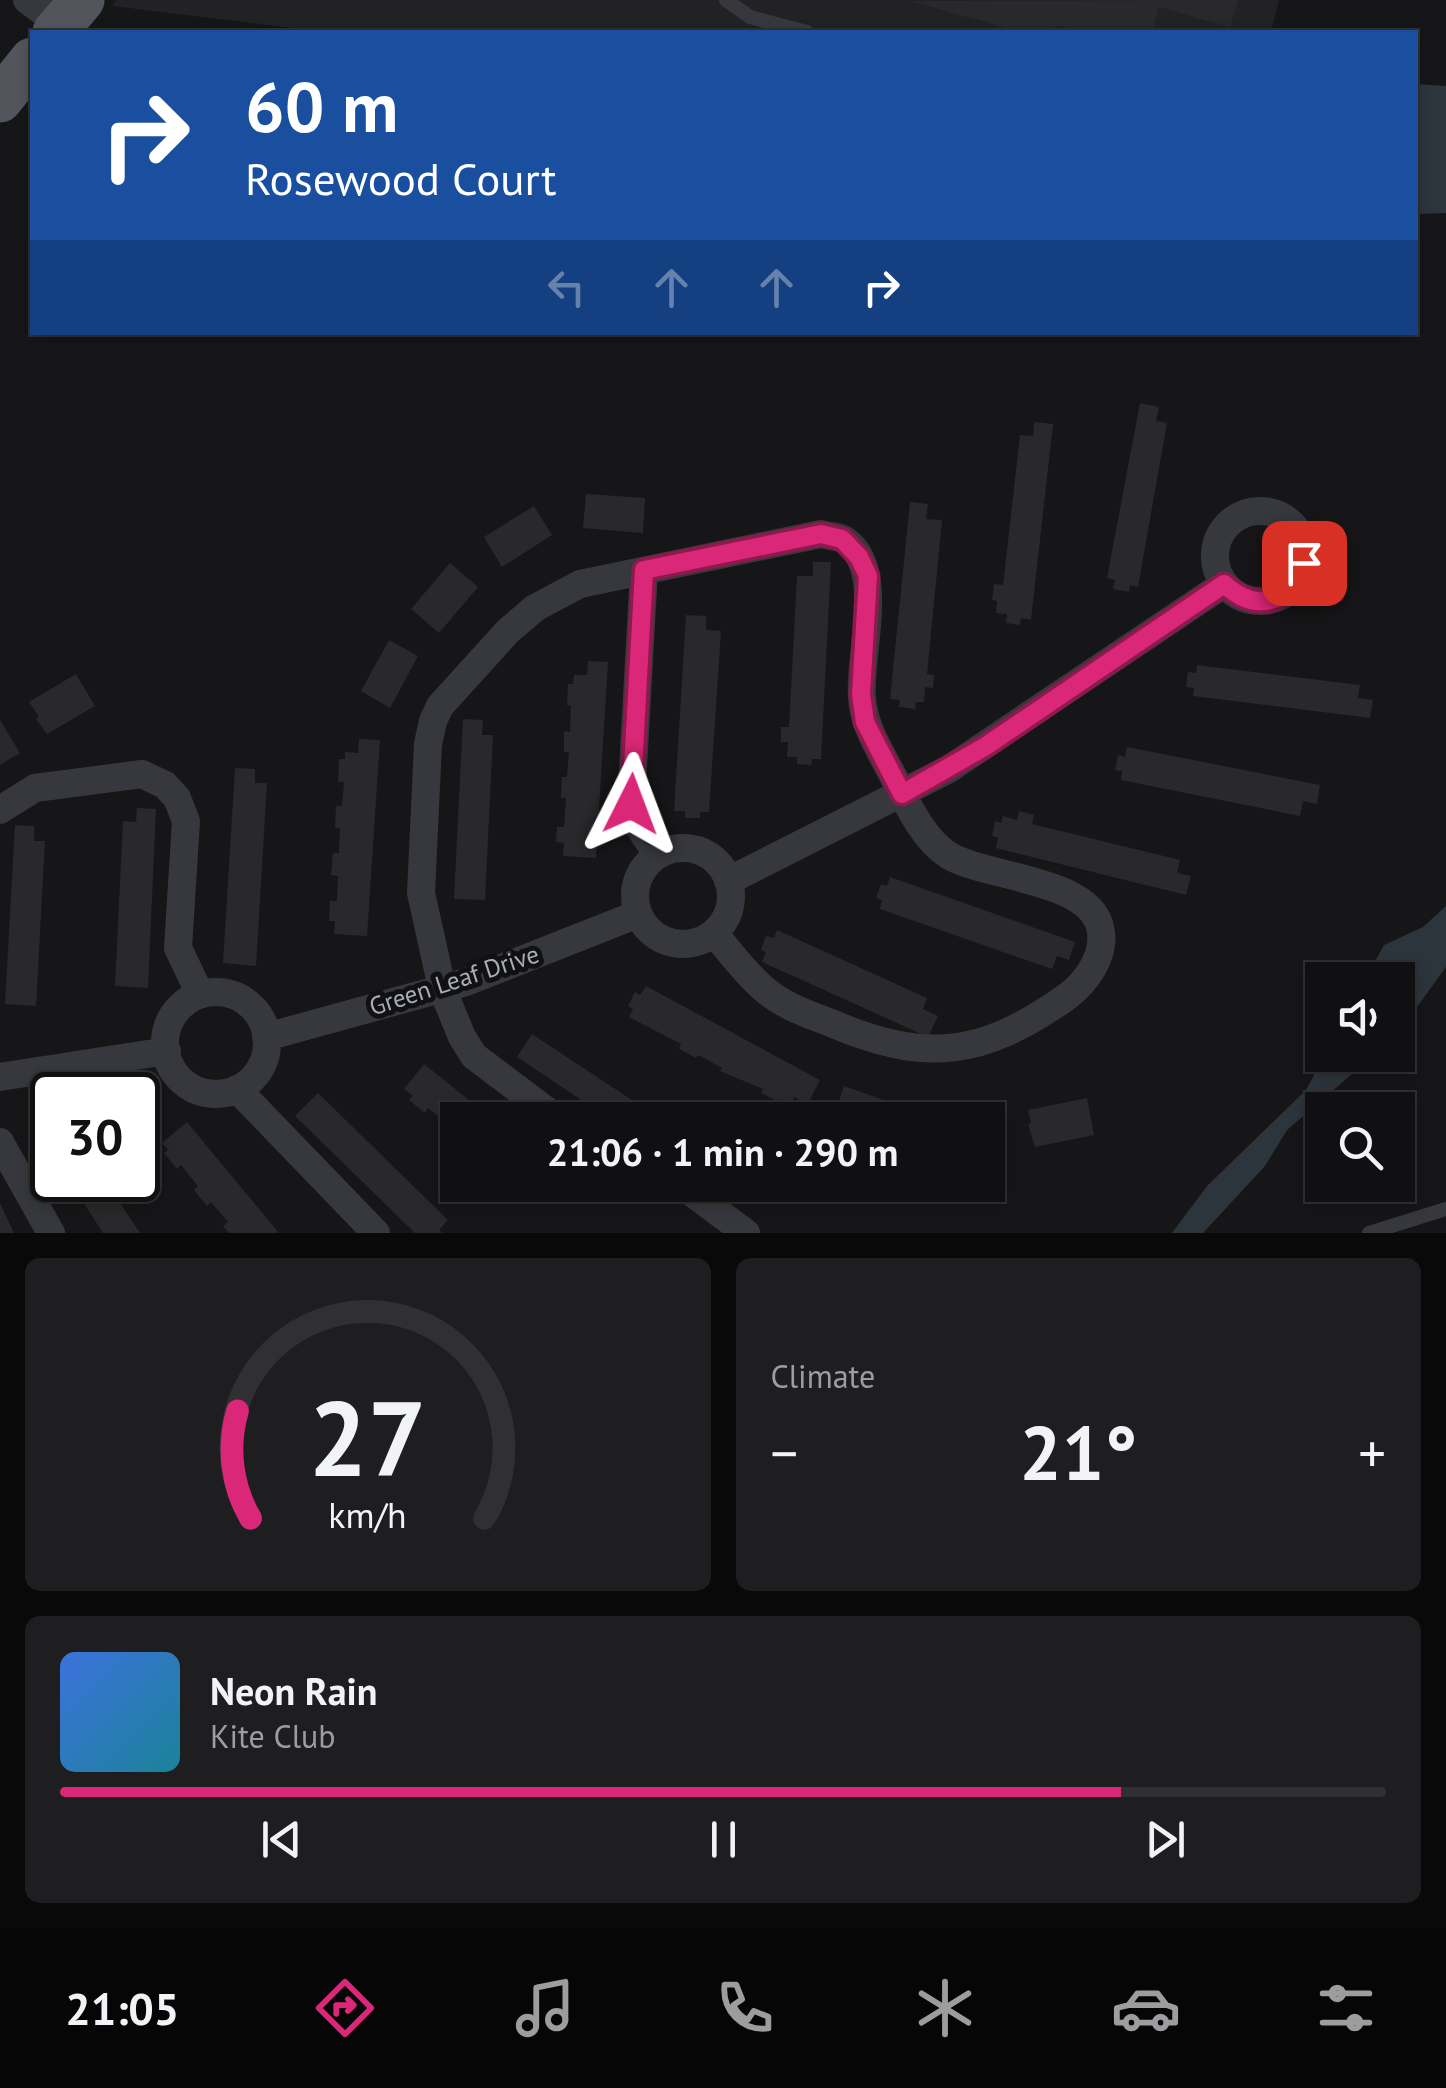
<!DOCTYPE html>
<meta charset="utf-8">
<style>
:root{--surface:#101012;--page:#1e1e20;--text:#f1f3f6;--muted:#9c9d9f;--line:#303032;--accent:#db2777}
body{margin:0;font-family:"PT Sans",sans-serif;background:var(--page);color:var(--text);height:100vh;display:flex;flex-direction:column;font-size:38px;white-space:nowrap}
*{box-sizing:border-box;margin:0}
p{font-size:32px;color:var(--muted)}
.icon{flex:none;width:55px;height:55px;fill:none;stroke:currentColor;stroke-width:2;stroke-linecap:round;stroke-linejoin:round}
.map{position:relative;height:1233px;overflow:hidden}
.sheet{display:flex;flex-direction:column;gap:25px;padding:25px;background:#09090a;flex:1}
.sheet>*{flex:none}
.hud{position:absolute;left:30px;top:30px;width:1388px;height:305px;border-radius:0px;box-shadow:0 5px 15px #0003,0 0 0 2px var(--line);background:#1a4fa0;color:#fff;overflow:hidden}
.buttons{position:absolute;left:1305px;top:962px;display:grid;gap:20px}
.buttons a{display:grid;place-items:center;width:110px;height:110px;border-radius:0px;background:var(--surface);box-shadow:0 5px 15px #0003,0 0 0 2px var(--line);font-size:50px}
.speed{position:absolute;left:30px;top:1072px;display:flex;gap:20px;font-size:50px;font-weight:700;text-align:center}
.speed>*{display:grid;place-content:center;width:130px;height:130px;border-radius:50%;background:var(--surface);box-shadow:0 5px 15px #0003,0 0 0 2px var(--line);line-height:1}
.speed .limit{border:5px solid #111;border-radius:15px;background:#fff;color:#111}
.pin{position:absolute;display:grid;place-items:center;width:85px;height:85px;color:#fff;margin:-42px;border-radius:20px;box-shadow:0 5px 15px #0006}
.me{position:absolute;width:110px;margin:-55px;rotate:3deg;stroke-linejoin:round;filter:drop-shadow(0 0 8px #0008)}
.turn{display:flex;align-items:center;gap:35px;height:210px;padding:0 50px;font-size:45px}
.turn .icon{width:130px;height:130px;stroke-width:2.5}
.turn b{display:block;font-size:70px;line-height:85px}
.lanes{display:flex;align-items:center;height:95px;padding:0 50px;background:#0003;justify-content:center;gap:50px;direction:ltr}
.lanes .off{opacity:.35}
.big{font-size:75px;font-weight:700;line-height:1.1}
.sheet .widget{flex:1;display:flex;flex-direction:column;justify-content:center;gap:15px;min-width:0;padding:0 35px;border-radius:15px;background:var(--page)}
.sheet .dial{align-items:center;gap:0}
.dial svg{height:260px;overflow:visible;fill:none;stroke:var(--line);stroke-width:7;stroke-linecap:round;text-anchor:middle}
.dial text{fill:var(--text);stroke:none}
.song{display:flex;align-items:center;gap:30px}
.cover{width:120px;height:120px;border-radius:15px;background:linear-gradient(135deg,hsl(220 70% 55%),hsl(190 70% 35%))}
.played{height:10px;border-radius:5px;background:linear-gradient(90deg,var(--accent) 80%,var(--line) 80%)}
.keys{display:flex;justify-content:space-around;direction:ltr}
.heat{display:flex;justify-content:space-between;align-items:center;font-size:55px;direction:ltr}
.sheet .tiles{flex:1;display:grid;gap:25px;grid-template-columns:1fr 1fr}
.widget:last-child{grid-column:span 2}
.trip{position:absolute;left:440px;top:1102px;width:565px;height:100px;border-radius:0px;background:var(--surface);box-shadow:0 5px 15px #0003,0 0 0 2px var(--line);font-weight:700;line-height:100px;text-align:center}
.menu{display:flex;height:160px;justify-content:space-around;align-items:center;background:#060607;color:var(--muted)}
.menu .icon{width:70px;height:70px}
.menu .selected{color:var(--accent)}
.menu b{font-size:45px;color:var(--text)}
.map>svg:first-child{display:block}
.built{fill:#222225}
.water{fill:#2c353c}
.building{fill:#29292c}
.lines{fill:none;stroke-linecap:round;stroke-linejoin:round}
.service{stroke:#37383d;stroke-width:14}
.minor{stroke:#37383d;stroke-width:28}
.primary{stroke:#53555c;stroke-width:45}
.route-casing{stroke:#8e194d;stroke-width:25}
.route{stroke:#db2777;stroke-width:18}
.labels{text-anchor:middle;stroke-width:10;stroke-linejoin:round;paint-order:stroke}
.street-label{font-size:25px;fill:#a8adb8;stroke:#111113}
</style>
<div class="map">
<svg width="1446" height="1233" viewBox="0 0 1446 1233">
<rect width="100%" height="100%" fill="#161618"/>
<path class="built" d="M117,0H1279L1271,32H326L112,6Z"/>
<path class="water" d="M1415,84L1446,86V213L1415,214Z
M1446,906V967L1398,1033V980H1365L1384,945L1423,927Z
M1325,1055H1374L1287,1130L1265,1166L1203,1233H1172L1207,1186L1306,1090Z"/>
<path class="building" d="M1238,0L1230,27L1159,7L1152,32H1084L1056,25L1054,32H1022L910,1Z
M1140,403L1159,407L1156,421L1167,423L1138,587L1130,585L1129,592L1113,589L1115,580L1107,578Z
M1034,422L1053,424L1031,620L1021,618L1020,625L1006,623L1007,614L996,613L997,601L992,600L994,584L1003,585L1020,435L1033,436Z
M586,494L645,498L643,533L583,528Z
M910,502L928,504L926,519L942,520L927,674L934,675L933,688L925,687L924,702H916L915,709L899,707L900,700L890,699Z
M534,506L552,535L502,567L484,537Z
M813,562H831L821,759H812L811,765L797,764V757H787L788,742H781V727H789L797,576H813Z
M450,563L478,587L439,633L411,609Z
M686,615L706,616V630L721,631L709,812H700V818H685V811H674Z
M389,640L418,656L390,708L361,691Z
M588,661L608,662L596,858L563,856L564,843L556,842L557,827H564L566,798H561L562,777H567L569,752H564V731L570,732L571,706L567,705L568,684H573L574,675H587Z
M1197,665L1360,685L1358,698L1373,700L1370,718L1193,696L1194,688L1186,687L1188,672L1196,673Z
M76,674L95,706L47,734L36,719L39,717L29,702Z
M463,719L483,720L482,735H493L485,900L454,899Z
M0,720L20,753L0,765Z
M359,739L380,740L367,936L334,934L335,921H329L330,901H337L338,876L331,875L333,853H339L340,828H335L336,806H342L344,782H338L339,759H345V752L358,753Z
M1127,747L1320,785L1317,804L1303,801L1300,816L1121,780L1122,771L1115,770L1118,755L1125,757Z
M235,768L255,769V783H267L256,966L223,963Z
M137,808L156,809L148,988L115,986L123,821L136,822Z
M1019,811L1034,815L1032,824L1180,860L1177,873L1191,876L1186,895L996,848L998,838L992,836L995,821L1001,823L1003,816L1017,820Z
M15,825L34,826V841H45L36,1006L5,1004Z
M890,877L1075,942L1069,960L1057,956L1052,969L880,909L882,900L876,898L881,884L887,886Z
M777,930L927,998L923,1009L938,1016L928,1037L762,962L766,952L761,950L766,936L774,938Z
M646,986L820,1080L808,1104L794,1097L791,1105L779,1099L778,1102L761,1093L763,1089L720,1071L722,1068L698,1055L696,1058L679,1049L681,1044L629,1017L633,1009L628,1006L635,992L640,995Z
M532,1034L662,1120H611L517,1057Z
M424,1064L494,1120H458L456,1136L443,1126L445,1122L428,1108L425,1113L409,1100L413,1096L404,1089Z
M844,1086L901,1106L896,1120H832Z
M318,1093L448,1220L439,1230L442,1233H415L295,1116Z
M1087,1098L1094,1135L1035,1147L1028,1124L1031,1123L1028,1110Z
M935,1107L993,1108V1142H988V1120H934Z
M187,1122L279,1233H229L223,1226L228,1222L211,1202L207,1206L194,1190L198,1186L181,1165L177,1169L164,1153L168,1150L162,1143Z
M69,1180H105L140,1233H103Z
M0,1203L14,1233H0Z"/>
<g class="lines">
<path class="service" d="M726,0L750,17L807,32
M1369,1233L1446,1209"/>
<path class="minor" d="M27,0L61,25
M1215 556a45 45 0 1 1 90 0a45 45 0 1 1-90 0Z
M644,571L631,804L637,824L657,854
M0,810L35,788L142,774L165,785L177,798L186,821L178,948L200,994
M635 896a48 48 0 1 1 96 0a48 48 0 1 1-96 0Z
M728,881L949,769L1224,584
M165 1043a51 51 0 1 1 102 0a51 51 0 1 1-102 0Z
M266,1037L466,982L638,914
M0,1077L167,1051
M237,1089L376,1233
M559,1120L474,1056L462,1037L442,988L421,893L428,744L433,721L440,706L508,631L535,608L580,584L821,534C827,536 837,536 843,539C888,566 858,654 862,698C864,726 879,749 892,774C906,801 922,838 948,855C985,878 1088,878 1100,927C1107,955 1086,983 1065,998C981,1057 925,1063 831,1023C808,1014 783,1006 764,989C745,973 730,952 714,933
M0,1142L51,1233
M669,1185L691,1192L746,1233"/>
<path class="primary" d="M55,32L82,0
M0,100L32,60"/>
</g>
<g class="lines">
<g class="route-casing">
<path id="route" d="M631,804L644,570L821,534L842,539L859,557L868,576L861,694L865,722L902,794L986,746L1224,584C1256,613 1290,605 1304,563"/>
</g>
<use href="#route" class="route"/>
</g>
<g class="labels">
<g class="street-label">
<text transform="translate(454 980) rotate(-18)" y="9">Green Leaf Drive</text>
</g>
</g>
</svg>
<div class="buttons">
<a><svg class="icon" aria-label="sound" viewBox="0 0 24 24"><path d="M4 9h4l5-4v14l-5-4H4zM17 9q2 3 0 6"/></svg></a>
<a><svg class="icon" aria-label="search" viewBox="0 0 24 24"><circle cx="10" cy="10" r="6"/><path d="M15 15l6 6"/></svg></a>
</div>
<div class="speed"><div class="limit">30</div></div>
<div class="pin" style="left:1304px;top:563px;background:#d93025"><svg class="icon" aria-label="arrive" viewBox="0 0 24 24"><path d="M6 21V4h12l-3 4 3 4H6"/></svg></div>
<svg class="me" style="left:631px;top:804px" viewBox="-20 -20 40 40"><path d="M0-17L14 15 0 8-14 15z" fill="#db2777" stroke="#fff" stroke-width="4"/></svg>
<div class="trip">21:06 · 1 min · 290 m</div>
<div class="hud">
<div class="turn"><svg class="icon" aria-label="right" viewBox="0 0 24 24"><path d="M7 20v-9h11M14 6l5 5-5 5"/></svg><div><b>60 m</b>Rosewood Court</div></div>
<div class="lanes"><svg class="icon off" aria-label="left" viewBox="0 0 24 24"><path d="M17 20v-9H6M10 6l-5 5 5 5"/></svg><svg class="icon off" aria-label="ahead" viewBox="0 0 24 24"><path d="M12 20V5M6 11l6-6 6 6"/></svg><svg class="icon off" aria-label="ahead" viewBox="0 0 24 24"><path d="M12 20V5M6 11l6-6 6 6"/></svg><svg class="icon" aria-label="right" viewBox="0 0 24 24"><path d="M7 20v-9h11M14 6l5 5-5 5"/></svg></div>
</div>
</div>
<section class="sheet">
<div class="tiles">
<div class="widget dial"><svg viewBox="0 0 100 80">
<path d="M14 69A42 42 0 1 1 86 69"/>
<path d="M14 69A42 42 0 0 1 10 36" stroke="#db2777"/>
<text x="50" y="56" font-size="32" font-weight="700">27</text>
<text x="50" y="72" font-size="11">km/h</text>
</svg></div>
<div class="widget"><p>Climate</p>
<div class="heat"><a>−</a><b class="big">21°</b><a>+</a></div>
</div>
<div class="widget">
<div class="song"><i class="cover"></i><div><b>Neon Rain</b><p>Kite Club</p></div></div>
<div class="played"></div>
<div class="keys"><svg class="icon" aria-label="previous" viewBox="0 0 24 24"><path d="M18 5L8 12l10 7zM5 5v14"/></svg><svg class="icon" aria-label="pause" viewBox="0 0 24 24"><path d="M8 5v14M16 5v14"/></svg><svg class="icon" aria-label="next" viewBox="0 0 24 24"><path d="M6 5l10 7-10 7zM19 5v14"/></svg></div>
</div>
</div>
</section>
<nav class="menu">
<b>21:05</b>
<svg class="icon selected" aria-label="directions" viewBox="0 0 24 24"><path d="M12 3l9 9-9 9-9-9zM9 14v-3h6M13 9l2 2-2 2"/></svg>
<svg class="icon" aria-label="music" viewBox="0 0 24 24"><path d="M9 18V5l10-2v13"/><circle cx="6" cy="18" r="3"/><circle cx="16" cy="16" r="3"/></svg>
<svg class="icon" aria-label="phone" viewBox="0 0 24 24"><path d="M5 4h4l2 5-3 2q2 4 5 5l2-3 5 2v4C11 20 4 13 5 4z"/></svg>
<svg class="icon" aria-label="climate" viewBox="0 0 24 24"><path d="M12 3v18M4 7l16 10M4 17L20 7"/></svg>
<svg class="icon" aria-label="car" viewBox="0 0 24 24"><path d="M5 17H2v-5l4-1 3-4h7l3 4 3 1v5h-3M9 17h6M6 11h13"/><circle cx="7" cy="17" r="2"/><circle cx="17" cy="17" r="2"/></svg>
<svg class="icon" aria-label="filters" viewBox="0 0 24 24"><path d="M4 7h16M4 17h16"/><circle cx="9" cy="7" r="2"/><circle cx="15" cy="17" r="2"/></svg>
</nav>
